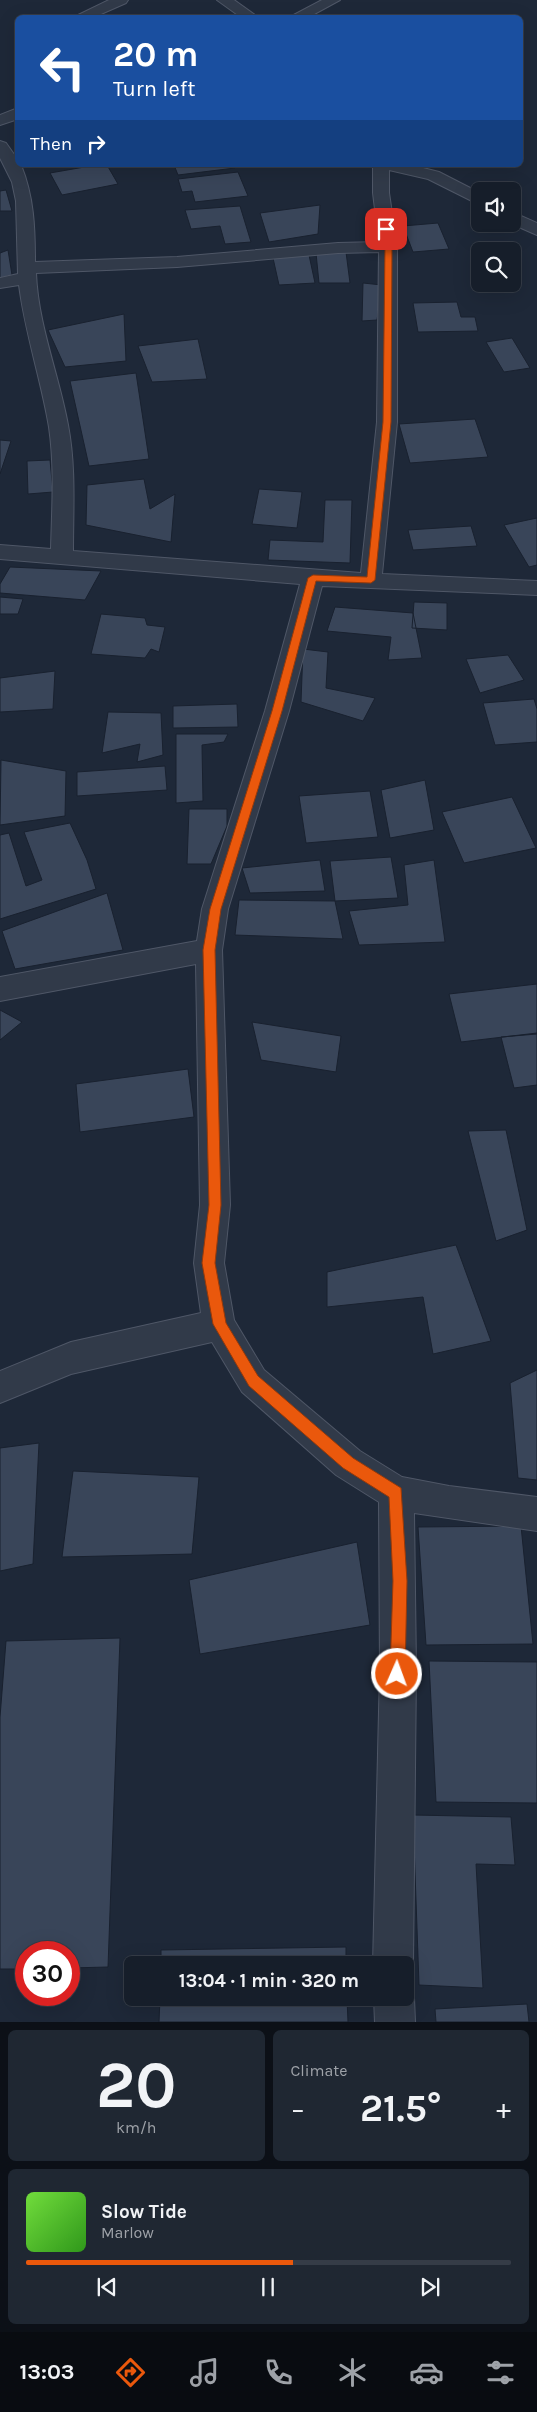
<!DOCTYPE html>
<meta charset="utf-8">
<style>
:root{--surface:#161e2a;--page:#1f2732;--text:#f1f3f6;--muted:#9ea2a8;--line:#353c47;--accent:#ea580c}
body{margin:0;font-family:Karla,sans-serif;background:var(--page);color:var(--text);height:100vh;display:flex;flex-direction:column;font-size:19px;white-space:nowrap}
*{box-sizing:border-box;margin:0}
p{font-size:16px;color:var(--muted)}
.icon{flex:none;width:28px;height:28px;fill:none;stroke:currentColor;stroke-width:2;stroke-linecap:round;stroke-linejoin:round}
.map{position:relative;height:2022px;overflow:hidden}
.sheet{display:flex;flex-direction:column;gap:8px;padding:8px;background:#0c1017;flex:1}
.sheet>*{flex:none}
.guide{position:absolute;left:15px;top:15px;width:508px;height:152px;border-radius:8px;box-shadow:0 5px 20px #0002,0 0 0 1px var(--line);background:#1a4fa0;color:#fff;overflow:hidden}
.fabs{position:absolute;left:471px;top:182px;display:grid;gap:10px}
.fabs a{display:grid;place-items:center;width:50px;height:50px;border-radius:8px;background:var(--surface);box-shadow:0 5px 20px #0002,0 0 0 1px var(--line);font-size:25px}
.speed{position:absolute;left:15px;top:1941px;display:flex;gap:10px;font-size:25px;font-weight:700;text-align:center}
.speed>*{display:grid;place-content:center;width:65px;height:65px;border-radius:50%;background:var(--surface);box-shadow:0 5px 20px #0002,0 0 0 1px var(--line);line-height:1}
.speed .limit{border:8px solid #d22;background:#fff;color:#111}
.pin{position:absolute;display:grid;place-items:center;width:42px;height:42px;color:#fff;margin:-21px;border-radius:10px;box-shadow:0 2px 8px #0006}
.me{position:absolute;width:55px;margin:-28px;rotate:2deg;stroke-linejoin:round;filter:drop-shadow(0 0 4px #0008)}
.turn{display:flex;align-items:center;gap:18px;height:105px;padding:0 15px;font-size:22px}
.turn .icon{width:65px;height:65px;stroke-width:2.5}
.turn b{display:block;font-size:35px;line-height:42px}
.then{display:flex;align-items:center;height:48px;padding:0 15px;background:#0003;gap:10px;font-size:19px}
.big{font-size:38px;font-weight:700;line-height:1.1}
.sheet .widget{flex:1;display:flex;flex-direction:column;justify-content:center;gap:8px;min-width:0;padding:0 18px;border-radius:8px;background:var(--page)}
.sheet .dial{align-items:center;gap:0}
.dial b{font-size:65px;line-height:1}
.song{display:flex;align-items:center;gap:15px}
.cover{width:60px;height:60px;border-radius:8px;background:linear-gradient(135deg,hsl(100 70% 55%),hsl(110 70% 35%))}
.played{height:5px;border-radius:2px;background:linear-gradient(90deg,var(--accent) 55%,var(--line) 55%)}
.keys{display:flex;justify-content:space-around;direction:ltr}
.heat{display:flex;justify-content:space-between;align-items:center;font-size:28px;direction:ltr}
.sheet .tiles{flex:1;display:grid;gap:8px;grid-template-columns:1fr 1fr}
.widget:last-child{grid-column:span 2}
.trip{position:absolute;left:124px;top:1956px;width:290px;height:50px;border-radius:8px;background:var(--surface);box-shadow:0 5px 20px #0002,0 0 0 1px var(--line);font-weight:700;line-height:50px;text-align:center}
.menu{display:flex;height:80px;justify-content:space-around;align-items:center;background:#090c11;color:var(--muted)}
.menu .icon{width:35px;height:35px}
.menu .selected{color:var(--accent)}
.menu b{font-size:22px;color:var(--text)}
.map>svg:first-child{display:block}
.building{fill:#394559;stroke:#19212f}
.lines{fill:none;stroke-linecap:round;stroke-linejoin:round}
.street-casing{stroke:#4f5767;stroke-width:2}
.street{fill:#313a49;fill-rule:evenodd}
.route{fill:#ea580c;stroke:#983908}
</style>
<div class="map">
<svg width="537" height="2022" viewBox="0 0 537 2022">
<rect width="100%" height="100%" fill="#1e2838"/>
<path class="building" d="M96,165H107L118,184L62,195L50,173Z
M174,165H235V168L178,175Z
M238,172L248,196L195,202L192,191L182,192L178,179Z
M6,190L12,211H0V191Z
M320,205L318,234L269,242L260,213Z
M240,206L251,242L225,244L220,226L191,229L185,210Z
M438,223L449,249L413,252L403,226Z
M8,250L12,275L0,278V253Z
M346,252L350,283H319L316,253Z
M309,255L315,283L279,285L273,258Z
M363,283L382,285L377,320L362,321Z
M457,302L461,317H475L478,331L418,332L413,303Z
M124,314L126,361L65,367L48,330Z
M512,338L530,368L504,372L486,342Z
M198,339L207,379L152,382L138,346Z
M136,373L149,459L89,466L70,381Z
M475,419L488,457L410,463L399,424Z
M0,440L11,441L0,474Z
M50,460L53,492L28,494L27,461Z
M144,479L150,509L175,494L171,542L86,525L87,485Z
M259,489L302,492L297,528L252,524Z
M325,500H352L350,563L268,560L270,540L323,542Z
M537,518V565L529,567L504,525Z
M471,526L477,546L413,550L408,530Z
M10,567L101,571L85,600L0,593V584Z
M0,597L23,599L18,614H0Z
M414,602L447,603V630L412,628Z
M335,607L413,613L422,658L388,660L391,637L327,631Z
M101,614L145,618L147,625L165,627L159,652L151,649L145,658L91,654Z
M303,649L328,652L326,688L375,698L363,721L301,702Z
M508,655L524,680L480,693L466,659Z
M55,671L53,709L0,712V678Z
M534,699L537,709V742L495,745L483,703Z
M237,704L238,727L173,728V706Z
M108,712L161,713L163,755L137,762L140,744L102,753Z
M176,734H228L224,742L202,745L203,801L176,803Z
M1,760L66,771L65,816L0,825Z
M165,766L167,790L77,796V772Z
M425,780L434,830L390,838L381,790Z
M370,791L378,837L306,843L299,796Z
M512,797L536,848L464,863L442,812Z
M189,809H227V826L211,864H187Z
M70,823L87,860L96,889L0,919V835L9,833L26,886L42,880L24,832Z
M391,857L398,898L335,901L330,861Z
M320,860L325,891L250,893L242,868Z
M434,860L445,942L359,945L349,911L408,905L404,865Z
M107,893L123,950L15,969L2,931Z
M239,900L335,901L343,939L235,935Z
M537,984V1033L461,1042L449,994Z
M0,1010L22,1022L0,1040Z
M252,1022L341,1036L336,1072L261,1060Z
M537,1034V1085L514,1088L501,1037Z
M188,1069L194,1117L80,1132L76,1084Z
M506,1130L527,1230L496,1241L468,1131Z
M456,1245L491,1341L433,1354L423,1297L327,1307V1272Z
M537,1370V1480L518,1478L510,1383Z
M39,1443L33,1564L0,1571V1448Z
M73,1471L199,1477L192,1554L62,1557Z
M521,1526L533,1644L426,1645L418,1527Z
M357,1542L370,1625L200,1654L189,1580Z
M120,1638L108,1967L69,1968V1952H26V1969H0V1717L6,1641Z
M429,1661L537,1662V1803L436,1802Z
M413,1815L511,1817L515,1865L476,1864L483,1988L419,1985Z
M346,1947V1965H161V1950Z
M160,1998H347L348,2022H159Z
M527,2004L529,2022H436L435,2009Z"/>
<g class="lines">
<g class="street-casing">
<path id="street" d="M109,0H128L126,3L92,18H72Z
M217,0H234L259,18H242Z
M322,0H340L307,18H288Z
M18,108V119L0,125V115Z
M0,141L6,143L18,160V165H21C34,197 35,228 35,262L177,257L338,243L379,242L373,193V165H411L439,172L480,193V205L428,179L389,170V193L397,247V422L382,574L537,581V595L322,586L289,711L228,909L222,950L230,1205L224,1263L234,1320L264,1370L360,1451L402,1477L449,1486L537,1497V1531L414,1513L416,1670L413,1965L405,1980V1965H373L380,1670L379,1502L336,1475L242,1392L212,1342L71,1374L0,1403V1371L71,1342L201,1313L194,1263L200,1205L196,964L0,1001V977L197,941L202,909L265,711L300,584L0,559V545L51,549C52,508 55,468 49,427C41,379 25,333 19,285L0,288V278L18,274L16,201L12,182L0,158ZM379,252L377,422L361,573L73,551C73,509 76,467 68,425C59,375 38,325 36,273L177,267L338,253Z
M512,212L537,223V235L512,224Z
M405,1982L408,1984L414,1998L415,2022H375L374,1998H405Z"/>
</g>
<use href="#street" class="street"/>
</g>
<path class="route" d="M386,227L390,229L392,247L391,422L375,580L371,583L316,581L282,711L221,909L215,950L221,1205L215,1263L226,1323L258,1376L353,1458L401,1488L407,1581L405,1674L403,1679L397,1681L392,1679L390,1674L393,1581L389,1497L343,1468L249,1386L213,1324L202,1263L209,1205L203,950L210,909L272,711L308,578L313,575L367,577L383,422L385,247L382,229Z"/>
</svg>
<div class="fabs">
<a><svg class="icon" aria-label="sound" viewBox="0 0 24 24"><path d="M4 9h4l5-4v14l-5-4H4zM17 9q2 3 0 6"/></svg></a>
<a><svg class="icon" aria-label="search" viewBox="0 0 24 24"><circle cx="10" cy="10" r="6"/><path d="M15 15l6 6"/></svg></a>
</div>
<div class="speed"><div class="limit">30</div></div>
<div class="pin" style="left:386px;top:229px;background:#d93025"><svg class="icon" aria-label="arrive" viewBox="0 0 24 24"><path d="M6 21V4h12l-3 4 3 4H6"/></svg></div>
<svg class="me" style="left:397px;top:1674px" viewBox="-20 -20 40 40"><circle r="17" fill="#ea580c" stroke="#fff" stroke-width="3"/><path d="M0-11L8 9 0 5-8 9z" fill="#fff"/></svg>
<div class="trip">13:04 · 1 min · 320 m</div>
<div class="guide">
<div class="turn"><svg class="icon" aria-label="left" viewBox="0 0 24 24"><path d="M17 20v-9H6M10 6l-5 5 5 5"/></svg><div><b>20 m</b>Turn left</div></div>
<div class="then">Then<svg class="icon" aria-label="right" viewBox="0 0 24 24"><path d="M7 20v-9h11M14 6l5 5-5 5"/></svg></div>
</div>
</div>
<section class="sheet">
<div class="tiles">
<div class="widget dial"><b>20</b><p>km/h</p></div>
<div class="widget"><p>Climate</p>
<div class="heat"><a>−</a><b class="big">21.5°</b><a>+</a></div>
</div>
<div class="widget">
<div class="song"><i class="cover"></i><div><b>Slow Tide</b><p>Marlow</p></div></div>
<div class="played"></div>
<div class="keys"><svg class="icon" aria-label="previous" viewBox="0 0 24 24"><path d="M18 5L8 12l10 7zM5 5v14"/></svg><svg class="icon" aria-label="pause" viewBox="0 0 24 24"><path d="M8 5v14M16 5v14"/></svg><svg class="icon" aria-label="next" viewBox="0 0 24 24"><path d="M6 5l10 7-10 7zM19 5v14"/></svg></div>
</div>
</div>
</section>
<nav class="menu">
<b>13:03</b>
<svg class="icon selected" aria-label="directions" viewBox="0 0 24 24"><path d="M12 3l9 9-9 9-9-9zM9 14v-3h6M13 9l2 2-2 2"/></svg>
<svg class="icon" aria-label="music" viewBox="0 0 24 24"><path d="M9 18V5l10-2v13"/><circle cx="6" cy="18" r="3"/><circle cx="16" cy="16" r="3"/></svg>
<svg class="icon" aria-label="phone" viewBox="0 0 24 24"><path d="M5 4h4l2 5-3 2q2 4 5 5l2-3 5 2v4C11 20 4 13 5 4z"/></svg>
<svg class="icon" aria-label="climate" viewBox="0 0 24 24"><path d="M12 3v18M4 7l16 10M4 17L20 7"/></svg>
<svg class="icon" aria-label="car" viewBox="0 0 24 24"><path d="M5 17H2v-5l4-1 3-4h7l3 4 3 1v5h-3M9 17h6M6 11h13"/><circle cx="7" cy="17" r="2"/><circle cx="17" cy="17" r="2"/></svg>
<svg class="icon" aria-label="filters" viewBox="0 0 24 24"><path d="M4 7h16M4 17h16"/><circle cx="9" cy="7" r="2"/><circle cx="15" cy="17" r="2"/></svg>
</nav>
